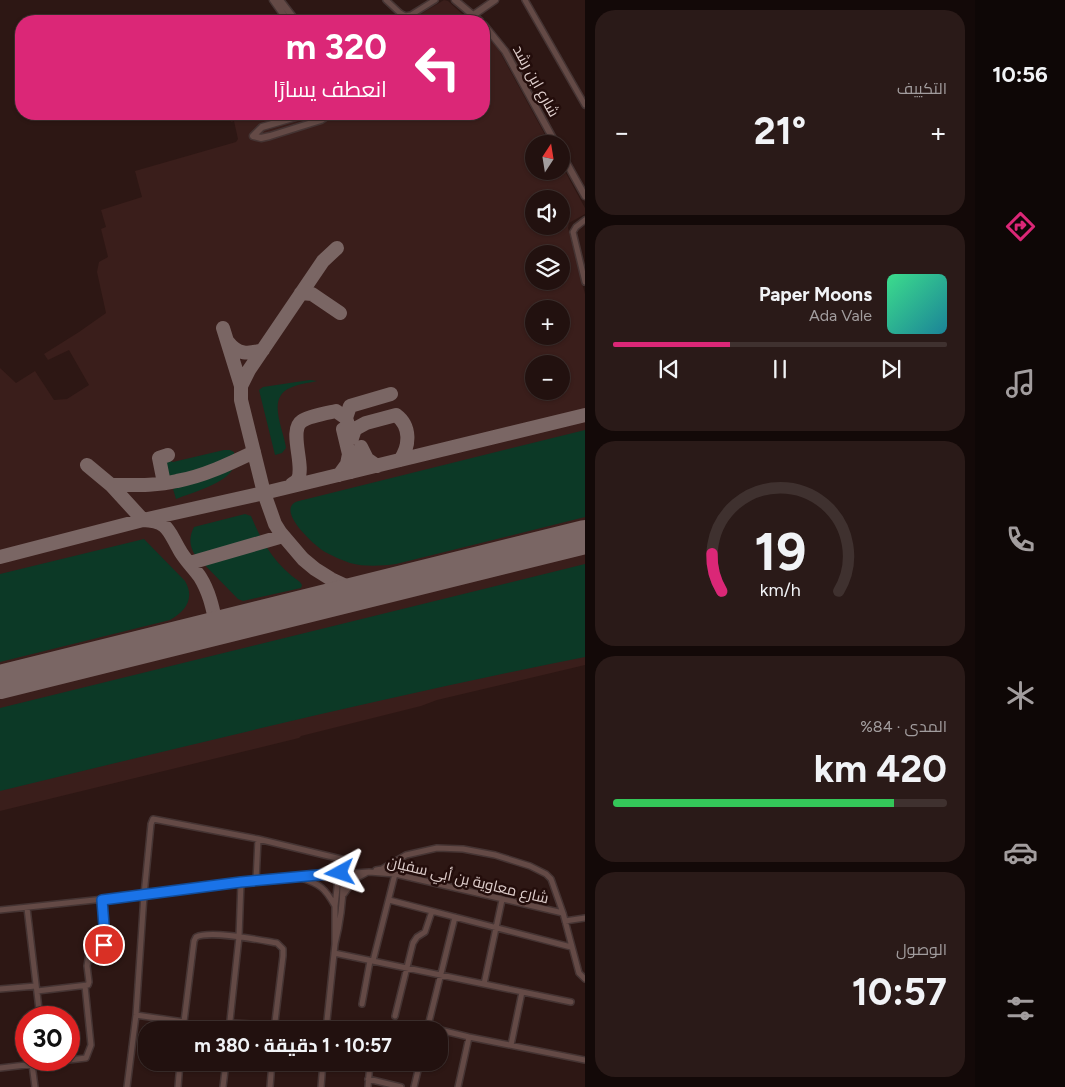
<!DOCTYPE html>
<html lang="ar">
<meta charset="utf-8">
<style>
:root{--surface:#22110f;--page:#2a1a18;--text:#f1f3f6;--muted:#a29d9e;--line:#3f312f;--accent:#db2777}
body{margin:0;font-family:Figtree,Cairo,sans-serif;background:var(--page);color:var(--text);direction:rtl;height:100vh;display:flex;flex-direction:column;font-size:19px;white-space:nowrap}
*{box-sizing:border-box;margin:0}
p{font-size:16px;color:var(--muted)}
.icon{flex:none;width:28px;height:28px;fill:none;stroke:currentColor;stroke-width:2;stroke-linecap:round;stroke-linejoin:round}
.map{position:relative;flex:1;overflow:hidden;direction:ltr}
.panel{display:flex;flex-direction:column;gap:10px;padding:10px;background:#130908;width:390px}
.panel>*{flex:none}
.banner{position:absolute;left:15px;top:15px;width:475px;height:105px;border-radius:20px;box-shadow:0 1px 4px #0004,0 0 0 1px var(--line);direction:rtl;background:#db2777;color:#fff;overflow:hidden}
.needle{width:32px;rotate:12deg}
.tools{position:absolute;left:525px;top:135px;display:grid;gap:10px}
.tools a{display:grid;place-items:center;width:45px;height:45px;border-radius:50%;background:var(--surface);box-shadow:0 1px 4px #0004,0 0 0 1px var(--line);font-size:25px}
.speed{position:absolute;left:15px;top:1006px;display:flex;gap:10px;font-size:25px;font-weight:700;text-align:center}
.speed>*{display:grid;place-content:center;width:65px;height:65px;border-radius:50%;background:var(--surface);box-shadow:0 1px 4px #0004,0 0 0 1px var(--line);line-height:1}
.speed .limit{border:8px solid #d22;background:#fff;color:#111}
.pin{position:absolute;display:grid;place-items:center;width:42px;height:42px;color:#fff;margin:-21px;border:2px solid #fff;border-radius:50%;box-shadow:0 1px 5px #0007}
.me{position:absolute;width:55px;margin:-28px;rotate:265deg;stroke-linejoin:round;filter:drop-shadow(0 0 4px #0008)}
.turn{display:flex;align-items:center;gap:18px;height:105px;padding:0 20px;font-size:22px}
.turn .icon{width:65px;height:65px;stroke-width:2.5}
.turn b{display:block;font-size:35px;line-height:42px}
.big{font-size:38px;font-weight:700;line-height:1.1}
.panel .tile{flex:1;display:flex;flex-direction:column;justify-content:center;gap:8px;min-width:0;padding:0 18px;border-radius:20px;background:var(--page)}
.panel .dial{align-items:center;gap:0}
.dial svg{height:130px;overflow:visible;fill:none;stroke:var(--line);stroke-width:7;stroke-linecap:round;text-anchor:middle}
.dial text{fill:var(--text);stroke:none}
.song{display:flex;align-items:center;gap:15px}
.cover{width:60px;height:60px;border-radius:8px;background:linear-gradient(135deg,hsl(150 70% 55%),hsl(190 70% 35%))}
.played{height:5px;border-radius:2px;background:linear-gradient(90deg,var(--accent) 35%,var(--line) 35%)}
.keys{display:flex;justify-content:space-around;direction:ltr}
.heat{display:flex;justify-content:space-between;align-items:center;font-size:28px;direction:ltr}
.charge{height:8px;border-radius:4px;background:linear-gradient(90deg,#34c759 84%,var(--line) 0)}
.trip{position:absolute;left:138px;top:1021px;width:310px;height:50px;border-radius:20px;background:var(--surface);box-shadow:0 1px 4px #0004,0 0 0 1px var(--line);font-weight:700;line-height:50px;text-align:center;direction:rtl}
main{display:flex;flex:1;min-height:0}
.tab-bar{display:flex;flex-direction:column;width:90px;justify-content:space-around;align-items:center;background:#0e0706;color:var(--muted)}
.tab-bar .icon{width:35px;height:35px}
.tab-bar .active{color:var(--accent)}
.tab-bar b{font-size:22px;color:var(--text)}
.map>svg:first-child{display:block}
.built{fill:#3a1e1b;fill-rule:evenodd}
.green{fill:#0c3926}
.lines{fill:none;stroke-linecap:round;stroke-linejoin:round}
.taxiway{stroke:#7a6664;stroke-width:14}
.runway{stroke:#7a6664;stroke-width:34}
.minor-casing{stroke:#453433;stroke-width:8}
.tertiary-casing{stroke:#453433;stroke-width:9}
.minor{stroke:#644a46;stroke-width:5}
.tertiary{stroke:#644a46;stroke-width:6}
.route-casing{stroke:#114b97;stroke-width:12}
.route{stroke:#1a73e8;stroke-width:9}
.labels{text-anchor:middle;stroke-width:5;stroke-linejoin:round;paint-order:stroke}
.street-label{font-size:15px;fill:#e0d0ce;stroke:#230d0b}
</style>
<main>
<nav class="tab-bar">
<b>10:56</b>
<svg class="icon active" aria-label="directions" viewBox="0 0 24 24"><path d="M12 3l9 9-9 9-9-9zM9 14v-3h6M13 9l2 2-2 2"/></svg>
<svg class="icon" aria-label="music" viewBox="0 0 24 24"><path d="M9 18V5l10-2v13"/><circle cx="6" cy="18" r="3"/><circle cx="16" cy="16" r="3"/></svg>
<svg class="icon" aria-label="phone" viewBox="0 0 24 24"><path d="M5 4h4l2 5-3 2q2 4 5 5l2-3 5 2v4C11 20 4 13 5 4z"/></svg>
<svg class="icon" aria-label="climate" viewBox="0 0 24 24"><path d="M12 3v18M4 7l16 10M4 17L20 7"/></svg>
<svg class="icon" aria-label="car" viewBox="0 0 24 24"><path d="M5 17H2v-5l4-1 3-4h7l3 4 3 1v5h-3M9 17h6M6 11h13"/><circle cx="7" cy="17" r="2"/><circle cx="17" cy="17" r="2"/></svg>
<svg class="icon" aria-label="filters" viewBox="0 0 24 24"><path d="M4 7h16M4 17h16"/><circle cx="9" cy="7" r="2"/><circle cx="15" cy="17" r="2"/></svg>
</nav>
<section class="panel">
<div class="tile"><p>التكييف</p>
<div class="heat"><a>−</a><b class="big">21°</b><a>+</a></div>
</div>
<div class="tile">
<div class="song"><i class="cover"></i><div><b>Paper Moons</b><p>Ada Vale</p></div></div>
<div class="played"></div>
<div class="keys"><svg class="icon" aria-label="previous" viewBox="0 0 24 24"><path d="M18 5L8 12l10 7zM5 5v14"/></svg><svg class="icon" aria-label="pause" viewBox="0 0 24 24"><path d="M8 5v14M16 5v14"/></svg><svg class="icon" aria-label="next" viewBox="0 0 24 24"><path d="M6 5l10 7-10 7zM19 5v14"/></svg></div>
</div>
<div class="tile dial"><svg viewBox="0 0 100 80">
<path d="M14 69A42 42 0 1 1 86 69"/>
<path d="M14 69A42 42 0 0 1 8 46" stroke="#db2777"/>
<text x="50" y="56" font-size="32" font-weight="700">19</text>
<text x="50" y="72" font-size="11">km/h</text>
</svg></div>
<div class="tile"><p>المدى · 84%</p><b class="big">420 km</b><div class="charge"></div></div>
<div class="tile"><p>الوصول</p><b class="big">10:57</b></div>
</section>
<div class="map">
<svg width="585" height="1087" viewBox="0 0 585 1087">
<rect width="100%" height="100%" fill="#2d1714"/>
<path class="built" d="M444,0L448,1L470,21H409Z
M484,35L495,43L550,144H534V171H561V164L585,208V214L569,223L568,228L585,294V665L437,700L421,706L301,736L299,738L0,811V368L16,383L35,371L54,400L67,399L89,385L69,350L48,360L44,354L79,332L106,313L97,272L99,262L108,257L101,229L106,227L101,210L142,197L135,171L236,142L238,139L234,121L231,122L229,114H484ZM534,199H561V226H534ZM534,254H561V281H534ZM534,309H561V336H534ZM534,364H561V391H534Z"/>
<path class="green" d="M310,380L317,381C308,383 298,384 290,388C266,398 284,430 286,448L282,453L275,455L259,390L263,387Z
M585,430V517L396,564C381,566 365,567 350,563C341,560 333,556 325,552C315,546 283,517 292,505C295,501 299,501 303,500Z
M224,450H230L234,452V461C224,473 187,483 171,483L165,462L170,461L173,462Z
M234,467C226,484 193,492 176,499L173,489L218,474Z
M245,514L251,516C262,543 275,565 300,582L302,585L301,588L243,601L238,599L195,555C189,545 189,537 194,527Z
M144,539L185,581C195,598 186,611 170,620L0,662V574Z
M585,564V657C389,696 194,744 0,791V708Z"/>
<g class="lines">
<path class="taxiway" d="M337,248L323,261L249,370L241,386V400L264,493L275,524L280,532L303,559L315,569L331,579L361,593
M301,293L312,294L340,313
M223,328L241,386
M228,342C238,355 248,354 263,350
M346,418L350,406L391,394
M87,465L111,485L143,520C168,521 168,530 179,549C184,559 193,567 200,577C210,593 213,610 217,628
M351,472L360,459L361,447L367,459L377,466
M339,475L347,464L349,454L343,429
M164,483L159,458L168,455
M292,484C294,483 297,481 298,479C305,465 288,430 302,421C309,416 327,413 336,411L346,418L352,438L355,429L366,423L396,415C411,426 410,446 400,460
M111,485C133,485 156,486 177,481C204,476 229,464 254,452
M0,557L143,520L264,493L585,415
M190,563L283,536"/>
<path class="runway" d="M0,682L585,537"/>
<g class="minor-casing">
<path id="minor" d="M386,0L400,13L405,16L411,15L435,0
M525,0L585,105
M585,220L576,227L573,232L585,282
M376,870L382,869L406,855L437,848L463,849L495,855L530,866L546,874L551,879L563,913
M301,878C320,884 325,888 335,906
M256,881L258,839
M344,894L355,879L366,873
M389,900L571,947
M27,908L40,1018
M0,910L123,897L241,882L298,877L369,872L395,874L563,913L579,973L585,979
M565,921L585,918
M334,953L571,1002
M373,961L395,874
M484,984L502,900
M0,989L36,986
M37,991L88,985L89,982L87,966L89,954L103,945L105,939L102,900
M362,1004L370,961
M136,1015L184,1022
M395,1016L413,943L417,937L425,932L432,911
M230,1023L274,1025
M428,1027L469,1037L585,1060
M326,1028L338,1030
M183,1030L194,941L196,937C211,930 259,940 277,943L283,949V956L274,1030
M229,1030L239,937L241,882
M326,1030L335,944V906L339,870
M427,1030L455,917
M511,1045L522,992
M32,1064L35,1087
M0,1068L86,1058L91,1045L85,986
M368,1079L401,1087
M127,1087L136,1015L144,895L151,824L153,819L258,839L341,859C340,867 343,874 343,883C343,904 340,924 335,944
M178,1087L180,1062
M223,1087L226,1062
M270,1087L272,1062
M321,1087L323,1062
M368,1087L370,1062
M414,1087L420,1062
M458,1087L469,1037"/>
</g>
<g class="tertiary-casing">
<path id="tertiary" d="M273,0L288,21
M280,0L296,21
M455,0L480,21
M472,16L495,0
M484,25L505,51L556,144
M306,114L262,127L253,136L261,138L270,136L321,120L330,114
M561,153L585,196"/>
</g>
<use href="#minor" class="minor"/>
<use href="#tertiary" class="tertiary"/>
</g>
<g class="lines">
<g class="route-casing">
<path id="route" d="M104,945L105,939L102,900L241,882L340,873"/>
</g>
<use href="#route" class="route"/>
</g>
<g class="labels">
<g class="street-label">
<text transform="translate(536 81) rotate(61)" y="5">شارع ابن رشد</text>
<text transform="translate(468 880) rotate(13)" y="5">شارع معاوية بن أبي سفيان</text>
</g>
</g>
</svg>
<div class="tools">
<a><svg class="needle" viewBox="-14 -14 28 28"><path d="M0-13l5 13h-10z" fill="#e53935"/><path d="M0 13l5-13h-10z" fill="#a29d9e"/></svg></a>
<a><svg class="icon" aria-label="sound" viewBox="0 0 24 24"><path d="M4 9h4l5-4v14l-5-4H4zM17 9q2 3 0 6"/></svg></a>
<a><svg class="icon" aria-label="layers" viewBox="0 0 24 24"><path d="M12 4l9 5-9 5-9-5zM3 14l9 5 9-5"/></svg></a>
<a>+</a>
<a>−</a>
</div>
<div class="speed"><div class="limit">30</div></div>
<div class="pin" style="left:104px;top:945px;background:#d93025"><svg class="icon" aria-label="arrive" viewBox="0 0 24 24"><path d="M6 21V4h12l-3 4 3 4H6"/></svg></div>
<svg class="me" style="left:340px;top:873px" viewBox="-20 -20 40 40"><path d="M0-17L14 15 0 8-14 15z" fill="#1a73e8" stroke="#fff" stroke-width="4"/></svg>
<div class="trip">10:57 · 1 دقيقة · 380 m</div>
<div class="banner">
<div class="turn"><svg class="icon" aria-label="left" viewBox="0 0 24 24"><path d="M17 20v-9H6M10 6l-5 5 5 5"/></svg><div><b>320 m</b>انعطف يسارًا</div></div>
</div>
</div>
</main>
